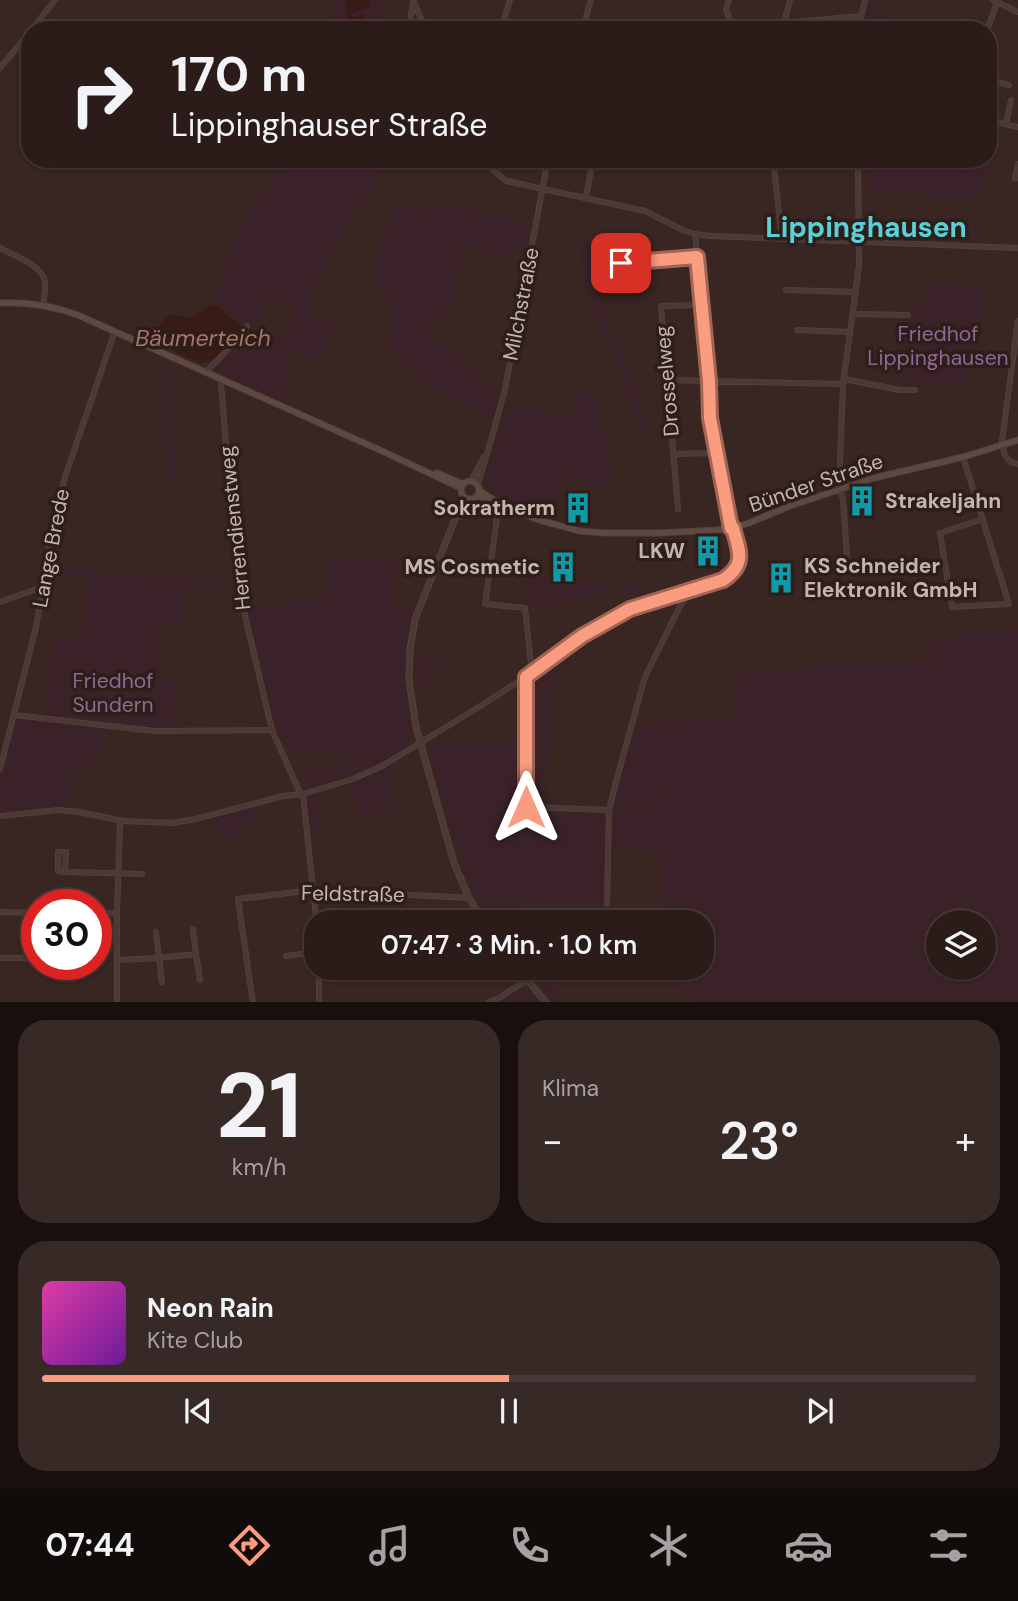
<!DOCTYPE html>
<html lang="de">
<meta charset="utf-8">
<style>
:root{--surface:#2b1c19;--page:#372926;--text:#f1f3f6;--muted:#a6a1a2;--line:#473a38;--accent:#fa9c80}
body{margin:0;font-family:"DM Sans",sans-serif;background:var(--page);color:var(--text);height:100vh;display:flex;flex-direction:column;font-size:26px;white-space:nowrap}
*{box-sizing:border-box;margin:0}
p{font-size:23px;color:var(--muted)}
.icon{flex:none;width:38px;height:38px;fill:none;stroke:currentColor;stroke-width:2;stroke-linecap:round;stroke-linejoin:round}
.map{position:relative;height:1002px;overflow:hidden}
.drawer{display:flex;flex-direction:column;gap:18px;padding:18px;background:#180f0e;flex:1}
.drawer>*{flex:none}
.guide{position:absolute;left:21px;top:21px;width:976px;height:147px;border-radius:28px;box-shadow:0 2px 5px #0004,0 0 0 2px var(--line);background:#2b1c19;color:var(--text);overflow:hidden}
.controls{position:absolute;left:926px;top:910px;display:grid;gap:14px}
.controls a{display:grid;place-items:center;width:70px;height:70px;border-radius:50%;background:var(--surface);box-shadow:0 2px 5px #0004,0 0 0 2px var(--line);font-size:35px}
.speed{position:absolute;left:21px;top:889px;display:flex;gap:14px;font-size:35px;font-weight:700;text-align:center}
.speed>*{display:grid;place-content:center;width:91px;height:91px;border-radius:50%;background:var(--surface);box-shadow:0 2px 5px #0004,0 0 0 2px var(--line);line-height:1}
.speed .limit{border:10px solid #d22;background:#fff;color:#111}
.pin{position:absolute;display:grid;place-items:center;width:60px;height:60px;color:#fff;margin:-30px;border-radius:14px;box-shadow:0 4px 10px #0006}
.me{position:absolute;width:77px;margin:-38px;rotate:0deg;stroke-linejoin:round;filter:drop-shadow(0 0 5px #0008)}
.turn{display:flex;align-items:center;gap:24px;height:147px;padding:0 35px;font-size:32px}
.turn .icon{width:91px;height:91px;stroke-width:2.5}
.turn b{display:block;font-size:49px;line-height:60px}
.big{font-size:52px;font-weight:600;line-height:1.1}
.drawer .widget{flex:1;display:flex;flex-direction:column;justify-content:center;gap:10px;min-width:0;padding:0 24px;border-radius:28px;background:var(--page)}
.drawer .dial{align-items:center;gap:0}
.dial b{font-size:91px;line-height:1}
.song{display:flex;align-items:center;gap:21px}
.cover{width:84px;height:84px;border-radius:10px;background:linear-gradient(135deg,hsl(320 70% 55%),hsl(280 70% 35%))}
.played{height:7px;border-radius:4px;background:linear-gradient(90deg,var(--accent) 50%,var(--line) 50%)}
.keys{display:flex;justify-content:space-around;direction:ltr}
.heat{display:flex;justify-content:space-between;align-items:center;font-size:38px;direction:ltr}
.drawer .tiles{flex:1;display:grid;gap:18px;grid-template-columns:1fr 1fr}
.widget:last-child{grid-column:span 2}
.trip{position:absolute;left:304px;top:910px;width:410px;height:70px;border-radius:28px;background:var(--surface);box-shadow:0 2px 5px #0004,0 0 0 2px var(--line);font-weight:600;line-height:70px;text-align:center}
.tabs{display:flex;height:112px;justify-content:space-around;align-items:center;background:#110b0a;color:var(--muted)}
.tabs .icon{width:49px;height:49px}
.tabs .selected{color:var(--accent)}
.tabs b{font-size:32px;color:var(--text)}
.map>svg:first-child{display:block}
.green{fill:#3b2229;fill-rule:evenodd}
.water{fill:#371b14}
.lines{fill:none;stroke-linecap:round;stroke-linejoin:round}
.minor-casing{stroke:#53423e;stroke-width:6}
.tertiary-casing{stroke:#53423e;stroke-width:7}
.secondary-casing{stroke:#53423e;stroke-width:7}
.minor{stroke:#4a3934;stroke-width:4.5}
.tertiary{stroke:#4a3934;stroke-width:5}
.secondary{stroke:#5d4942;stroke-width:5}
.route-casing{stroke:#a26553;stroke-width:18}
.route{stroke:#fa9c80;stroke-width:12}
.labels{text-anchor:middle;stroke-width:7;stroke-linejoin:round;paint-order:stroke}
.street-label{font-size:21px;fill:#c6b4af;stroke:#2e1e1a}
.park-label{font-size:21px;fill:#906697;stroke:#2e1e1a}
.poi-label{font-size:21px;font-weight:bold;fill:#c6b4af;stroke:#2e1e1a;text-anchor:end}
.water-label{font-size:23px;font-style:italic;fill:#a67367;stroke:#2e1e1a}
.district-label{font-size:28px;font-weight:bold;fill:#5ad0d6;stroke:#2e1e1a}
</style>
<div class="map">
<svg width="1018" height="1003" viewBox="0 0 1018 1003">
<rect width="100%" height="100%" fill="#392521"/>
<path class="green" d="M332,0H345L347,22L351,23L358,20L357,16H351L349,13L363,10L368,0H376L390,30H333Z
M871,0H874L900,30H865Z
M297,159H393C367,196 341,233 322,274C315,288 308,300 308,315L334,326L319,363L291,352L283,403L211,371L249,330L267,339L285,336L297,311L272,295L251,327L234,317L213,297L233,243L241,228L274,176Z
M868,159H987L980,201L874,191L873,188L868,187Z
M401,200L429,214L432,203L529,223L524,251L511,249L508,257L462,247L452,310L421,328L500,395L492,421L428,384L387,350L396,320L389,297L374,276L379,244Z
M580,242H591L593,277L606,318L622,352L641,401L648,440L642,439L637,417L590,302L581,260Z
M38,265C53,272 48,286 51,300L91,311L136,335L135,338L92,316V315L48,300C46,284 51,278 38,265Z
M929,282L983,284L977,357L971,359L969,386L901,388L903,317H908V307L928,308Z
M160,362L166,365L178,495L180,581L233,582L234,590H184L185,628L154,627L162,681L179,683L171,726L174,730H163L46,717L50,661L54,636L83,643L85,603L89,577L48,571L49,565L172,581V493Z
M573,390L598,392V430H610L613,492L562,474L551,518C529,511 495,502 484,481L497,445L508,405L572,415Z
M328,557L397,559L391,603L415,608L407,637L404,679L412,735L409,742L405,745L406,748L367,771L306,790L302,789L295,775L359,760V757L307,754L284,748L275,726L247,608L330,598Z
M733,568L720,579L630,608L625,586L575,601L527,607L529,575L579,580L598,586L638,585L640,593L663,590L667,587L685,585Z
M1018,629V1002H702L663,977V968H702V922H662V853L610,851L611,817L614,815C637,813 643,812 663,799L662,793L640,807L611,808L634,725L733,717L739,672L856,663L932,662L929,638ZM938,922H984V968H938Z
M421,656L440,663L438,681L416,688L415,660Z
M552,662L546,806L534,805L529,801V678Z
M15,719L102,728V760L87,759L86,772H71L67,807L0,814V776Z
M523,742L522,810H561L606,813L607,815L604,902L475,897C454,848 442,795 427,744Z
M391,762L393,807L359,820L350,782L382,769Z
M320,791L324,833L310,837L306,800L311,794Z
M261,803L265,820L239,826L241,839L223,842L218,831L216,816Z
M487,901L520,903L524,922H493L479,904Z
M527,968H542L561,1002H554Z
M526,988L530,989L541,1002H514L506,998Z"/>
<path class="water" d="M345,0H368L370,7L368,8L349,14L351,16L354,17L365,14V17L351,23L347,22Z
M211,305L217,306L241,326C233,343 221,359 201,363L149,340L169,314L191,318Z"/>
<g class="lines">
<g class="minor-casing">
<path id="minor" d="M413,0L423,23L428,30
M729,0L726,9L733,30
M993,0L1018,12
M784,23L790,0
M31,30L55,0
M411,30L410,21L413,3
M501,30L510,0
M582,30L591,0
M732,30L751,26L861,16
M858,30L865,0
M987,30L998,0
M0,68L30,32
M989,80L1009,85
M989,120L1018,127
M1006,124L1011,100
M462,159L488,165L506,181L645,211L683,230L695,234L710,236L1018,248
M773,159L782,239
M1018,164L1015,178H1018
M586,197L593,159
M695,234L709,381L710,418L731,528
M0,248C13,255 44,266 45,282C46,289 44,298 43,305
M596,265L697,257
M786,290L856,292
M853,314L908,315
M1018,321L1002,441C1003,452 1006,463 1018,464
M797,330L850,332
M206,372L238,339L247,326
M222,379L221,384L238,586L272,730L300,793
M844,379L900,390H915
M666,380L843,384
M673,454L716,453
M963,457L964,460L1009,604L952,607L940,533L983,519
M471,481L484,457
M478,484L492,437L505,389L548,159
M839,490L843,384L859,266L858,159
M840,490L843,499L848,571
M499,504L485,604L525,608L532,673
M678,509L661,306L702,305
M0,602L43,587
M526,677V807L609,810
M14,715L154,731L272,730
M0,769L36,627L53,526L65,477L115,331
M303,794L317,928
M0,816L59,810L79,812L123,821L172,823L196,819L283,796L303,794L353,779L382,766L474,710L526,677L582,636L604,623L630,609L723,580C747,564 739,551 733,528
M65,872L66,852H58V871L65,872L142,874
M607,904L609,810L617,778L645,677L680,606L690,591
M0,912L37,913
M96,913H117
M156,932L162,982
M196,954L200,980
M286,956L317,952
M0,958H37
M117,960L159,958L196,954L193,929
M117,1003V913L120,821
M253,1003L238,899L314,890L469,898
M319,1003V968
M488,1003L499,998L527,980"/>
</g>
<g class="tertiary-casing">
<path id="tertiary" d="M464,497L415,619L410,650L409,680L416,727L454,863L469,898L484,922
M460,516L471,500
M518,968L546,1003"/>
</g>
<g class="secondary-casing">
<path id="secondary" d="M0,303C28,302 54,306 80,316L382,451L461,488
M437,473L463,484
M461 490a9 9 0 1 1 18 0a9 9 0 1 1-18 0Z
M480,491L497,502
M478,496L539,520L579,531L605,533H659L717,530L733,528L749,523L790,506L874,478L963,457L1018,440"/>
</g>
<use href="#minor" class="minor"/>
<use href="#tertiary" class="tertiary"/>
<use href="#secondary" class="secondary"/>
</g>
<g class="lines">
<g class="route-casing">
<path id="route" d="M526,807V677L582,636L630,609L723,580C747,564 739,551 733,528H731L710,418L709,381L697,257L621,263"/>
</g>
<use href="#route" class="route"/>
</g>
<defs>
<g id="building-bare" transform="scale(2.415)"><path d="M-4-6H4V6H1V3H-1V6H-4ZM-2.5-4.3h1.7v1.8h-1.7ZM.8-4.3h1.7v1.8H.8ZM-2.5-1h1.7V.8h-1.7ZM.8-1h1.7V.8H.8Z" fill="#0f9aa8" stroke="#2e1e1a" stroke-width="2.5" paint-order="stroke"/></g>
</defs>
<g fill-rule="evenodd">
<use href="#building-bare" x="862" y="501"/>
<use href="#building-bare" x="578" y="508"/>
<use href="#building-bare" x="708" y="551"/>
<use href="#building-bare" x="563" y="567"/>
<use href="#building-bare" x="781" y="578"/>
</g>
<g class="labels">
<g class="street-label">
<text transform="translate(521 304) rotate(-79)" y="7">Milchstraße</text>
<text transform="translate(667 381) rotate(-95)" y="7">Drosselweg</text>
<text transform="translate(816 483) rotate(-19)" y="7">Bünder Straße</text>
<text transform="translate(235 528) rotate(-96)" y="7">Herrendienstweg</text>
<text transform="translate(51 548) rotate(-79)" y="7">Lange Brede</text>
<text transform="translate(353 894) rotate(1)" y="7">Feldstraße</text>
</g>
<g class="park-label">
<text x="938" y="341">Friedhof<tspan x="938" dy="24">Lippinghausen</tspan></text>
<text x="113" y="688">Friedhof<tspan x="113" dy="24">Sundern</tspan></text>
</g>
<g class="poi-label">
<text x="885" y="508" text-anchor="start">Strakeljahn</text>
<text x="555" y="515">Sokratherm</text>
<text x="685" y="558">LKW</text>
<text x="804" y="573" text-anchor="start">KS Schneider<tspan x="804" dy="24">Elektronik GmbH</tspan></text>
<text x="540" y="574">MS Cosmetic</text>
</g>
<g class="water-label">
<text x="203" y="346">Bäumerteich</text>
</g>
<g class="district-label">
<text x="866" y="237">Lippinghausen</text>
</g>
</g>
</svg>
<div class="controls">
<a><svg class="icon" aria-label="layers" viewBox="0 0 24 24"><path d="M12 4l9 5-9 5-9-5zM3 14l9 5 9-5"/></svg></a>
</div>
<div class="speed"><div class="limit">30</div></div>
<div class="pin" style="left:621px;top:263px;background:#d93025"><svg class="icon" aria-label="arrive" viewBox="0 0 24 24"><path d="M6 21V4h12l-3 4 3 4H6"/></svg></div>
<svg class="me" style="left:526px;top:807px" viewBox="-20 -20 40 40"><path d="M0-17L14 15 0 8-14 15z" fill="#fa9c80" stroke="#fff" stroke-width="4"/></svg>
<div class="trip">07:47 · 3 Min. · 1.0 km</div>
<div class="guide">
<div class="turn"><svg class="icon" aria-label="right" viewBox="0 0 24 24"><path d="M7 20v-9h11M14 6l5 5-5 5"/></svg><div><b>170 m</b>Lippinghauser Straße</div></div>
</div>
</div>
<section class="drawer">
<div class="tiles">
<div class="widget dial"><b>21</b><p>km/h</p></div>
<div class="widget"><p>Klima</p>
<div class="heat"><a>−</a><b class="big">23°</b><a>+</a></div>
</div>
<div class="widget">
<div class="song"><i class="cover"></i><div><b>Neon Rain</b><p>Kite Club</p></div></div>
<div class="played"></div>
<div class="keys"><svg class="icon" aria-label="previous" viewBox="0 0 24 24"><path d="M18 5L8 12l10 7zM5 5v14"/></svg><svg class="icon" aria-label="pause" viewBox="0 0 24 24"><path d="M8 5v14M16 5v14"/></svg><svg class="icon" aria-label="next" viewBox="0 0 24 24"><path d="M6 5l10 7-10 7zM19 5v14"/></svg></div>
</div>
</div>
</section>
<nav class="tabs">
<b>07:44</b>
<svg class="icon selected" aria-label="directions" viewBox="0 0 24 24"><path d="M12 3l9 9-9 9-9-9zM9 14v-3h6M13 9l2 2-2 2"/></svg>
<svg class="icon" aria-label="music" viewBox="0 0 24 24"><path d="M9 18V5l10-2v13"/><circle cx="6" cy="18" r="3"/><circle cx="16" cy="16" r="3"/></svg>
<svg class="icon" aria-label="phone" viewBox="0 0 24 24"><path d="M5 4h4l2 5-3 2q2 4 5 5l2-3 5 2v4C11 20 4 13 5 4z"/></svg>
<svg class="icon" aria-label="climate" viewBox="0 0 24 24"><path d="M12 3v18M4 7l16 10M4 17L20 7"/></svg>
<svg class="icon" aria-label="car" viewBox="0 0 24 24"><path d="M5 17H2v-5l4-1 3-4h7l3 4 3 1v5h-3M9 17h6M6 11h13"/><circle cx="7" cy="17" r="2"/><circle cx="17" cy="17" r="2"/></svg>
<svg class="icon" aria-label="filters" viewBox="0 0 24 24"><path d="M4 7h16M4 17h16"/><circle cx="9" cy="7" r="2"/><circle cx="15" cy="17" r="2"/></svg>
</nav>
